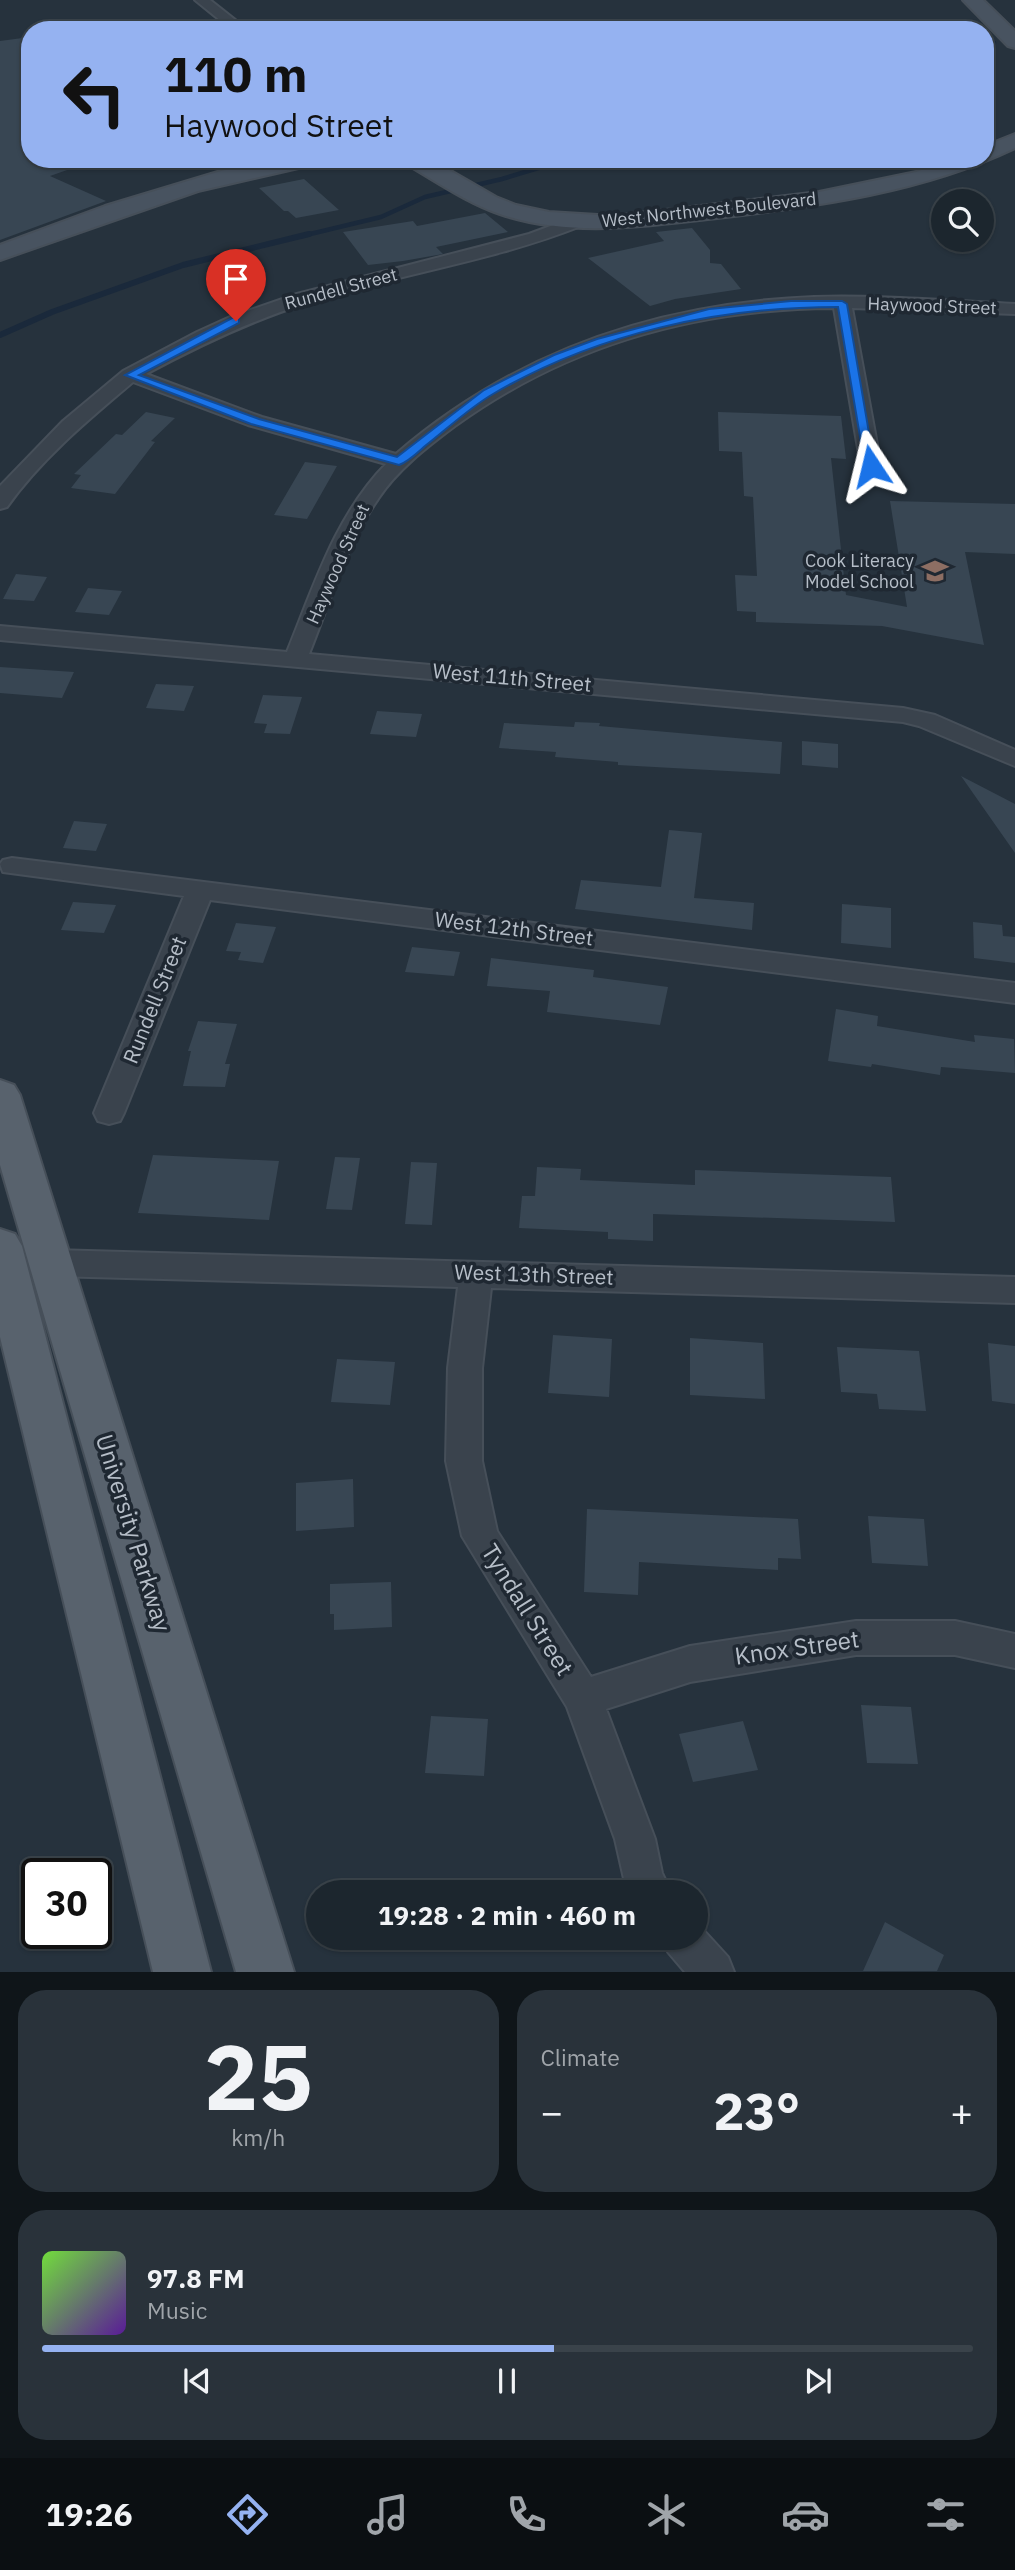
<!DOCTYPE html>
<meta charset="utf-8">
<style>
:root{--surface:#1c262e;--page:#29323a;--text:#f1f3f6;--muted:#a0a5aa;--line:#3a434a;--accent:#95b2f1}
body{margin:0;font-family:"IBM Plex Sans",sans-serif;background:var(--page);color:var(--text);height:100vh;display:flex;flex-direction:column;font-size:26px;white-space:nowrap}
*{box-sizing:border-box;margin:0}
p{font-size:23px;color:var(--muted)}
.icon{flex:none;width:38px;height:38px;fill:none;stroke:currentColor;stroke-width:2;stroke-linecap:round;stroke-linejoin:round}
.map{position:relative;height:1972px;overflow:hidden}
.side{display:flex;flex-direction:column;gap:18px;padding:18px;background:#0f1519;flex:1}
.side>*{flex:none}
.top-card{position:absolute;left:21px;top:21px;width:973px;height:147px;border-radius:28px;box-shadow:0 2px 5px #0004,0 0 0 2px var(--line);background:#95b2f1;color:#111;overflow:hidden}
.fabs{position:absolute;left:931px;top:189px;display:grid;gap:14px}
.fabs a{display:grid;place-items:center;width:63px;height:63px;border-radius:50%;background:var(--surface);box-shadow:0 2px 5px #0004,0 0 0 2px var(--line);font-size:35px}
.speed{position:absolute;left:21px;top:1858px;display:flex;gap:14px;font-size:35px;font-weight:700;text-align:center}
.speed>*{display:grid;place-content:center;width:91px;height:91px;border-radius:50%;background:var(--surface);box-shadow:0 2px 5px #0004,0 0 0 2px var(--line);line-height:1}
.speed .limit{border:4px solid #111;border-radius:10px;background:#fff;color:#111}
.pin{position:absolute;display:grid;place-items:center;width:60px;height:60px;color:#fff;margin:-72px -30px;border-radius:50% 50% 50% 0;rotate:-45deg;box-shadow:0 0 7px #0007}
.pin .icon{rotate:45deg}
.me{position:absolute;width:77px;margin:-38px;rotate:350deg;stroke-linejoin:round;filter:drop-shadow(0 0 5px #0008)}
.turn{display:flex;align-items:center;gap:24px;height:147px;padding:0 28px;font-size:32px}
.turn .icon{width:91px;height:91px;stroke-width:2.5}
.turn b{display:block;font-size:49px;line-height:60px}
.big{font-size:52px;font-weight:700;line-height:1.1}
.side .widget{flex:1;display:flex;flex-direction:column;justify-content:center;gap:10px;min-width:0;padding:0 24px;border-radius:28px;background:var(--page)}
.side .dial{align-items:center;gap:0}
.dial b{font-size:91px;line-height:1}
.song{display:flex;align-items:center;gap:21px}
.cover{width:84px;height:84px;border-radius:10px;background:linear-gradient(135deg,hsl(100 70% 55%),hsl(270 70% 35%))}
.played{height:7px;border-radius:4px;background:linear-gradient(90deg,var(--accent) 55%,var(--line) 55%)}
.keys{display:flex;justify-content:space-around;direction:ltr}
.heat{display:flex;justify-content:space-between;align-items:center;font-size:38px;direction:ltr}
.side .tiles{flex:1;display:grid;gap:18px;grid-template-columns:1fr 1fr}
.widget:last-child{grid-column:span 2}
.trip{position:absolute;left:306px;top:1880px;width:402px;height:70px;border-radius:35px;background:var(--surface);box-shadow:0 2px 5px #0004,0 0 0 2px var(--line);font-weight:700;line-height:70px;text-align:center}
.dock{display:flex;height:112px;justify-content:space-around;align-items:center;background:#0b0f12;color:var(--muted)}
.dock .icon{width:49px;height:49px}
.dock .on{color:var(--accent)}
.dock b{font-size:32px;color:var(--text)}
.map>svg:first-child{display:block}
.lines{fill:none;stroke-linecap:round;stroke-linejoin:round}
.stream-far1{stroke:#1a293b;stroke-width:4.5}
.stream{stroke:#1a293b;stroke-width:6}
.building{fill:#384653}
.street-casing{stroke:#464f59;stroke-width:4}
.secondary-casing{stroke:#464f59;stroke-width:4}
.primary-casing{stroke:#464f59;stroke-width:4}
.street{fill:#3a434d;fill-rule:evenodd}
.secondary{fill:#485360;fill-rule:evenodd}
.primary{fill:#58626d;fill-rule:evenodd}
.route{fill:#1a73e8;stroke:#114b97;stroke-width:2}
.labels{text-anchor:middle;stroke-width:7;stroke-linejoin:round;paint-order:stroke}
.far-street-label{font-size:18px;fill:#b6bec8;stroke:#1f2832}
.far-poi-label{font-size:18px;fill:#b6bec8;stroke:#1f2832;text-anchor:end}
.street-label{font-size:21px;fill:#b6bec8;stroke:#1f2832}
.near-street-label{font-size:24px;fill:#b6bec8;stroke:#1f2832}
</style>
<div class="map">
<svg width="1015" height="1972" viewBox="0 0 1015 1972">
<rect width="100%" height="100%" fill="#26323d"/>
<g class="lines">
<path class="stream-far1" d="M985,44L994,43
M302,236L381,217L425,197L502,179L568,159"/>
<path class="stream" d="M0,335L52,312L183,265L309,234"/>
</g>
<path class="building" d="M30,37V159H86L87,163L50,176L106,201L0,240V41Z
M304,179L339,210L296,218L288,211H284L259,188Z
M485,213L508,232L436,247L443,254L403,261L368,265L343,232L413,221L417,226Z
M692,228L710,250V263L721,264L741,289L675,299L650,306L588,258L664,241L656,232Z
M146,412L175,418L151,441L155,442L115,494L71,488L81,475L74,474L116,434L122,435Z
M718,412L841,416L846,459L831,458L846,595L907,607L890,501L1015,504V554L965,552L984,645L882,626L756,622V612L737,611L735,575L757,576L753,497L744,496L742,452L719,451Z
M305,462L337,466L307,519L274,515Z
M16,574L47,577L34,601L3,599Z
M88,588L122,591L109,615L75,612Z
M0,667L74,672L62,698L0,693Z
M156,684L194,686L184,711L146,708Z
M263,695L302,697L290,734L264,733L267,724L254,723Z
M377,711L422,714L416,737L370,734Z
M575,722L600,723L599,726L782,742L780,774L618,765V762L555,757L556,752L499,748L504,723L574,727Z
M802,741L838,744V768L802,765Z
M961,776L1015,804V853Z
M74,821L107,824L96,851L63,848Z
M669,830L702,833L694,898L754,903L752,930L575,909L581,880L661,887Z
M73,902L116,905L104,933L61,930Z
M842,904L891,908V948L841,943Z
M973,922L1002,925L1003,936L1015,937V963L974,958Z
M236,923L276,927L263,963L238,960L241,952L226,951Z
M412,947L460,952L454,976L405,972Z
M491,958L594,970L593,977L668,987L660,1025L547,1012L550,991L487,986Z
M836,1009L878,1016L877,1026L975,1042L974,1035L1014,1039L1015,1073L941,1067L940,1075L872,1064L871,1067L828,1061Z
M198,1021L237,1024L225,1064H230L225,1087L183,1086L191,1051H188Z
M153,1155L279,1161L269,1220L138,1213Z
M335,1157L360,1158L352,1210L326,1209Z
M411,1162L437,1163L432,1225L405,1224Z
M537,1167L581,1169L580,1180L695,1185V1170L891,1177L895,1222L653,1214V1241L608,1239V1232L519,1228L522,1196H535Z
M553,1335L612,1339L609,1397L548,1393Z
M690,1338L763,1343L765,1399L690,1395Z
M988,1343L1015,1346V1404L992,1401Z
M837,1347L919,1351L926,1411L879,1409L877,1394L841,1392Z
M337,1359L395,1362L390,1405L331,1402Z
M353,1479L354,1527L296,1531V1483Z
M587,1509L798,1519L801,1559L778,1558V1570L639,1562L638,1595L584,1592Z
M868,1516L924,1519L928,1566L872,1563Z
M391,1582L392,1627L334,1630V1614H330V1584Z
M861,1705L911,1707L918,1764L867,1763Z
M431,1716L488,1719L484,1776L425,1773Z
M743,1721L758,1770L693,1782L679,1734Z
M885,1922L944,1955L937,1971H863Z"/>
<g class="lines">
<g class="street-casing">
<path id="street" d="M195,0H210L248,30H232Z
M575,217L581,218L583,222L581,226C493,261 398,274 307,303C250,321 198,346 146,374L262,417L396,454C516,351 657,303 814,297C881,295 948,301 1015,304V314L852,308L881,466L878,470H864L861,466L834,308C696,309 567,345 455,426C427,447 397,470 378,499C346,545 330,602 309,654L903,708L935,715L1015,750V766L919,726L903,722L0,640V626L287,652C314,586 335,516 386,464L248,425L133,382C88,420 41,459 7,507L0,509V486L63,421L123,371L197,332L230,317L297,294L529,234Z
M12,858L1015,983V1003L210,900L124,1113L120,1121L109,1124L98,1121L94,1113L184,896L3,872L0,864L3,860Z
M53,1250L1015,1277V1303L491,1288L482,1368V1461L497,1531L591,1677L690,1646L856,1621H955L1015,1634V1668L955,1655H856L690,1682L606,1709L655,1839L662,1873L671,1892H627L615,1839L567,1707L462,1536L446,1461L448,1368L458,1287L53,1276L42,1272L37,1263L42,1254Z
M696,1922L728,1957L734,1972H685L668,1952L662,1937H696Z"/>
</g>
<g class="secondary-casing">
<path id="secondary" d="M963,0H983L1015,31V48L1008,46Z
M1015,134V148C923,192 819,206 717,218C644,226 571,238 500,214C467,203 436,181 406,164L403,159H430L496,197L516,205L549,212L614,216L819,192L916,172L951,159H985V146Z
M319,159L316,164L198,191L0,260V245L105,206L221,171L273,159Z"/>
</g>
<g class="primary-casing">
<path id="primary" d="M0,1080L14,1085L20,1095L294,1972H236L0,1165Z
M0,1229L15,1234L22,1246L211,1972H153L0,1337Z"/>
</g>
<use href="#street" class="street"/>
<use href="#secondary" class="secondary"/>
<use href="#primary" class="primary"/>
</g>
<path class="route" d="M791,301H842L847,304L875,468L865,466L838,307C718,307 597,333 493,394C469,408 447,429 425,446C417,453 409,461 399,465L251,424L125,375L232,318H239V323L139,375L259,419L397,457L484,390L554,355L597,339L709,309Z"/>
<defs>
<g id="school-bare" transform="scale(2.1)"><path d="M0-5L7-2L0 1L-7-2ZM-4 1L0 2.5L4 1V4Q0 6-4 4Z" fill="#8d6e63" stroke="#1f2832" stroke-width="2.5" paint-order="stroke"/></g>
</defs>
<g fill-rule="evenodd">
<use href="#school-bare" x="935" y="571"/>
</g>
<g class="labels">
<g class="far-street-label">
<text transform="translate(709 210) rotate(-6)" y="6">West Northwest Boulevard</text>
<text transform="translate(341 289) rotate(-15)" y="6">Rundell Street</text>
<text transform="translate(932 306) rotate(2)" y="6">Haywood Street</text>
<text transform="translate(338 564) rotate(-66)" y="6">Haywood Street</text>
</g>
<g class="far-poi-label">
<text x="914" y="567">Cook Literacy<tspan x="914" dy="21">Model School</tspan></text>
</g>
<g class="street-label">
<text transform="translate(512 678) rotate(5)" y="7">West 11th Street</text>
<text transform="translate(514 929) rotate(7)" y="7">West 12th Street</text>
<text transform="translate(155 1000) rotate(-68)" y="7">Rundell Street</text>
<text transform="translate(534 1275) rotate(2)" y="7">West 13th Street</text>
</g>
<g class="near-street-label">
<text transform="translate(133 1533) rotate(73)" y="8">University Parkway</text>
<text transform="translate(527 1610) rotate(58)" y="8">Tyndall Street</text>
<text transform="translate(797 1648) rotate(-8)" y="8">Knox Street</text>
</g>
</g>
</svg>
<div class="fabs">
<a><svg class="icon" aria-label="search" viewBox="0 0 24 24"><circle cx="10" cy="10" r="6"/><path d="M15 15l6 6"/></svg></a>
</div>
<div class="speed"><div class="limit">30</div></div>
<div class="pin" style="left:236px;top:321px;background:#d93025"><svg class="icon" aria-label="arrive" viewBox="0 0 24 24"><path d="M6 21V4h12l-3 4 3 4H6"/></svg></div>
<svg class="me" style="left:871px;top:466px" viewBox="-20 -20 40 40"><path d="M0-17L14 15 0 8-14 15z" fill="#1a73e8" stroke="#fff" stroke-width="4"/></svg>
<div class="trip">19:28 · 2 min · 460 m</div>
<div class="top-card">
<div class="turn"><svg class="icon" aria-label="left" viewBox="0 0 24 24"><path d="M17 20v-9H6M10 6l-5 5 5 5"/></svg><div><b>110 m</b>Haywood Street</div></div>
</div>
</div>
<section class="side">
<div class="tiles">
<div class="widget dial"><b>25</b><p>km/h</p></div>
<div class="widget"><p>Climate</p>
<div class="heat"><a>−</a><b class="big">23°</b><a>+</a></div>
</div>
<div class="widget">
<div class="song"><i class="cover"></i><div><b>97.8 FM</b><p>Music</p></div></div>
<div class="played"></div>
<div class="keys"><svg class="icon" aria-label="previous" viewBox="0 0 24 24"><path d="M18 5L8 12l10 7zM5 5v14"/></svg><svg class="icon" aria-label="pause" viewBox="0 0 24 24"><path d="M8 5v14M16 5v14"/></svg><svg class="icon" aria-label="next" viewBox="0 0 24 24"><path d="M6 5l10 7-10 7zM19 5v14"/></svg></div>
</div>
</div>
</section>
<nav class="dock">
<b>19:26</b>
<svg class="icon on" aria-label="directions" viewBox="0 0 24 24"><path d="M12 3l9 9-9 9-9-9zM9 14v-3h6M13 9l2 2-2 2"/></svg>
<svg class="icon" aria-label="music" viewBox="0 0 24 24"><path d="M9 18V5l10-2v13"/><circle cx="6" cy="18" r="3"/><circle cx="16" cy="16" r="3"/></svg>
<svg class="icon" aria-label="phone" viewBox="0 0 24 24"><path d="M5 4h4l2 5-3 2q2 4 5 5l2-3 5 2v4C11 20 4 13 5 4z"/></svg>
<svg class="icon" aria-label="climate" viewBox="0 0 24 24"><path d="M12 3v18M4 7l16 10M4 17L20 7"/></svg>
<svg class="icon" aria-label="car" viewBox="0 0 24 24"><path d="M5 17H2v-5l4-1 3-4h7l3 4 3 1v5h-3M9 17h6M6 11h13"/><circle cx="7" cy="17" r="2"/><circle cx="17" cy="17" r="2"/></svg>
<svg class="icon" aria-label="filters" viewBox="0 0 24 24"><path d="M4 7h16M4 17h16"/><circle cx="9" cy="7" r="2"/><circle cx="15" cy="17" r="2"/></svg>
</nav>
